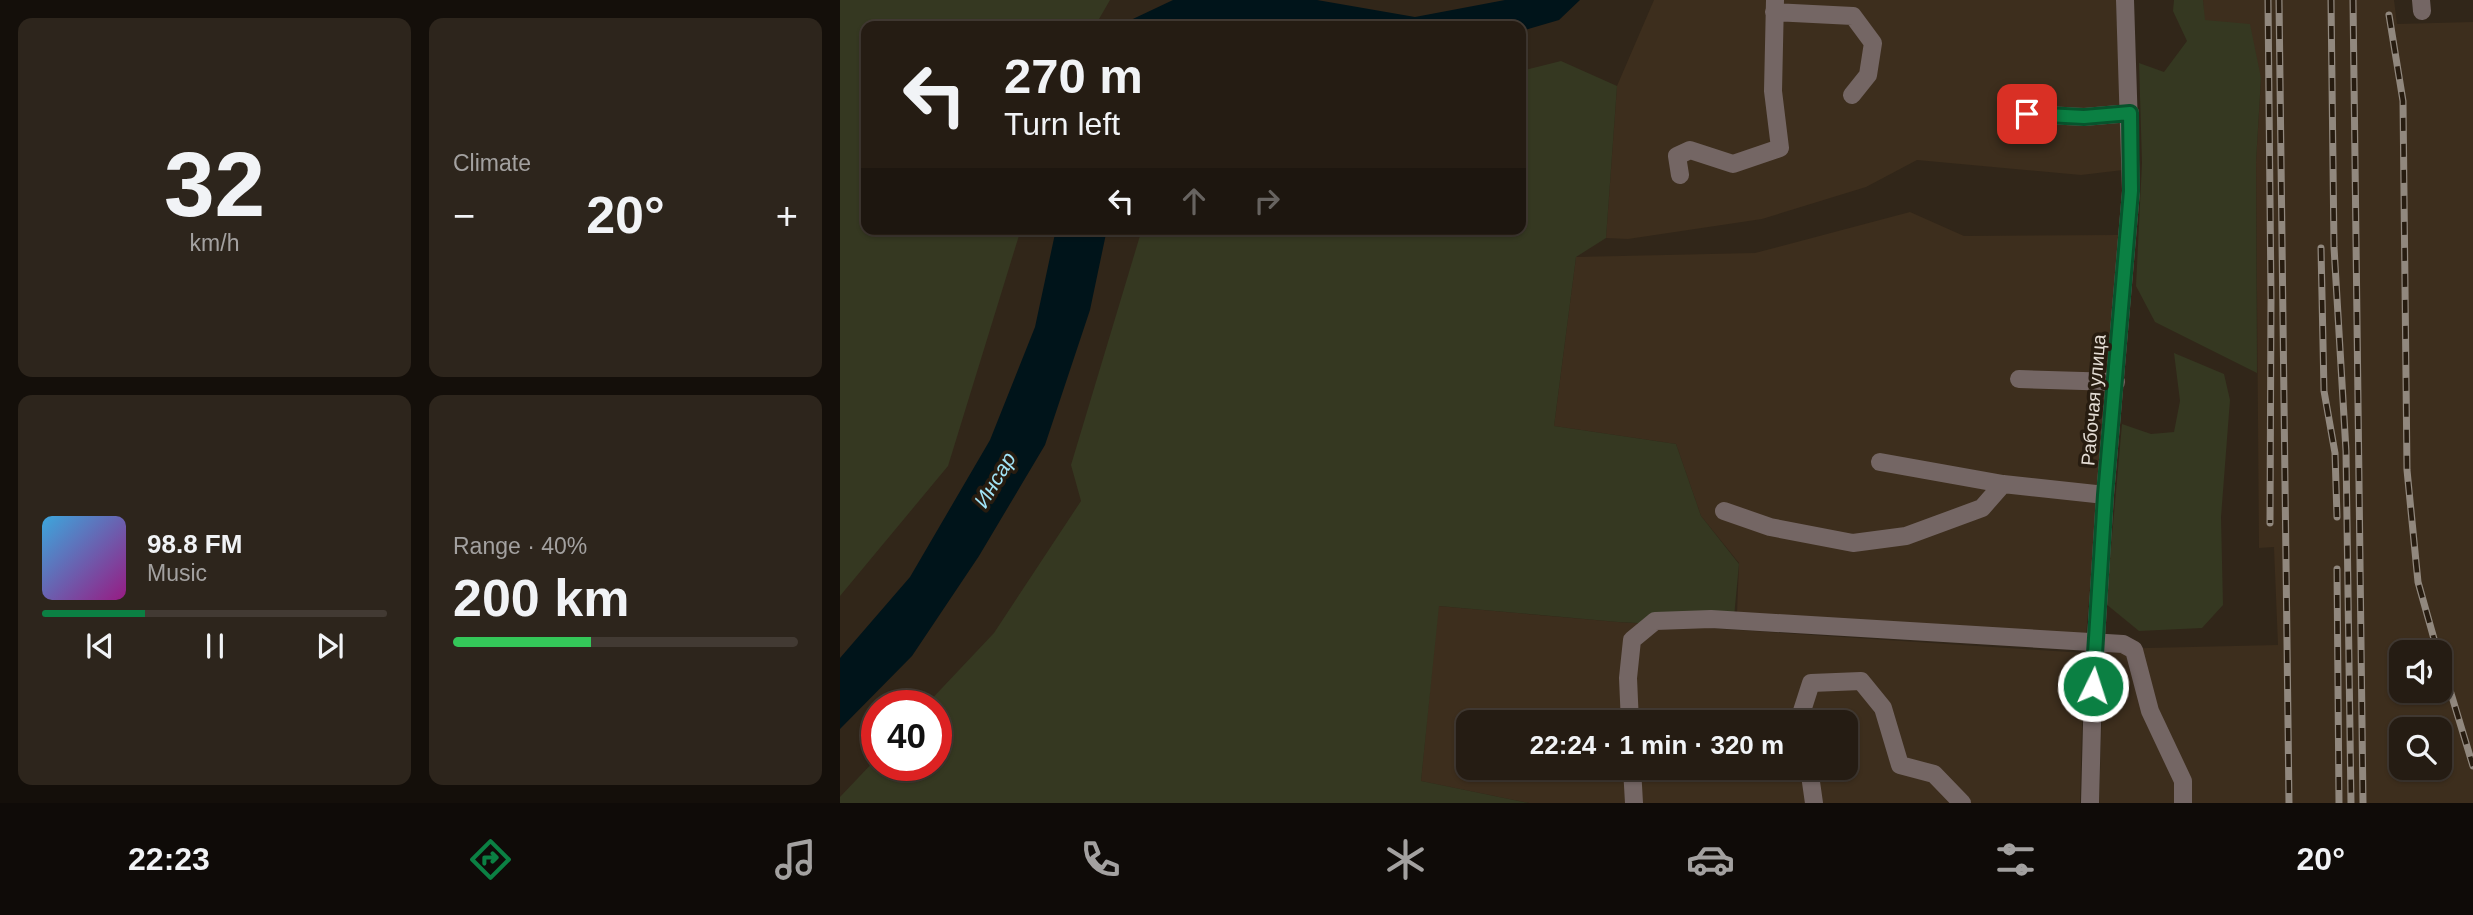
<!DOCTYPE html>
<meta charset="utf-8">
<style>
:root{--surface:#251c13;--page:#2d251c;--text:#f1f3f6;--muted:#a3a1a0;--line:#423a33;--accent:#0b8043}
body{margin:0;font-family:Helvetica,sans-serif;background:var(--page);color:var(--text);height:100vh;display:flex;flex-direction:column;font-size:26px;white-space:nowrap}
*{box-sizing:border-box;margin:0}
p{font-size:23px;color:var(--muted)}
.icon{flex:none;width:38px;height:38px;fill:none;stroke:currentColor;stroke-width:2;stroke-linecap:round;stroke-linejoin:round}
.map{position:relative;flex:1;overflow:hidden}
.sheet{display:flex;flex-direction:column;gap:18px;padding:18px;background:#140f0a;width:840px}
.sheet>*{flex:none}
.top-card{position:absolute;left:21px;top:21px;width:665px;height:214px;border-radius:14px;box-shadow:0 2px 5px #0004,0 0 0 2px var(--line);background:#251c13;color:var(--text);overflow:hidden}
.controls{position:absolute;left:1549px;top:640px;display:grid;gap:14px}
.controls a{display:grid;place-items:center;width:63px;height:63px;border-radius:14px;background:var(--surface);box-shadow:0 2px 5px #0004,0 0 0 2px var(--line);font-size:35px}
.speed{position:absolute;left:21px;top:690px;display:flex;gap:14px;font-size:35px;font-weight:700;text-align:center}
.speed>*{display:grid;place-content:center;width:91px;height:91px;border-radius:50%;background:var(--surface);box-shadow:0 2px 5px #0004,0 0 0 2px var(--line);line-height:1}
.speed .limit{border:10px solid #d22;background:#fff;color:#111}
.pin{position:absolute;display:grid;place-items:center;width:60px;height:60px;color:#fff;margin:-30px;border-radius:14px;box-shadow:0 4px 10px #0006}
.me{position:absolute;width:77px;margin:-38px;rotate:4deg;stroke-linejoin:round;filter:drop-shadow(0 0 5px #0008)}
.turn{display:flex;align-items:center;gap:24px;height:147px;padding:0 28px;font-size:32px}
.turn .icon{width:91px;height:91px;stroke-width:2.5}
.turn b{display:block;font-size:49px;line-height:60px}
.lanes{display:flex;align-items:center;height:66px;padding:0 28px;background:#0003;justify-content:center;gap:35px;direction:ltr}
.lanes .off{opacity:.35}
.big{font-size:52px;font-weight:700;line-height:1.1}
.sheet .card{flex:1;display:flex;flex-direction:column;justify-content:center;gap:10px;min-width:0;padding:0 24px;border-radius:14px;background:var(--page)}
.sheet .dial{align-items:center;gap:0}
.dial b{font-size:91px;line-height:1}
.song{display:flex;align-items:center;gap:21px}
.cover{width:84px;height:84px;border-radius:10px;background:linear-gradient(135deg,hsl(200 70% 55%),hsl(310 70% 35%))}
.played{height:7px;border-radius:4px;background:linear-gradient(90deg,var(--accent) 30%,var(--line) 30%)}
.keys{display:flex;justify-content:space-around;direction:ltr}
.heat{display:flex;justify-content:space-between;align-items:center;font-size:38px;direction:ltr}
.charge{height:10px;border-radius:5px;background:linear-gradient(90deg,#34c759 40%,var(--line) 0)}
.sheet .tiles{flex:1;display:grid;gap:18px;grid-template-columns:repeat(2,1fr)}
.trip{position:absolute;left:616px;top:710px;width:402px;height:70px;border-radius:14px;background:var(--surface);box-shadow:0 2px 5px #0004,0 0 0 2px var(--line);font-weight:700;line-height:70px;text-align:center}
.dock{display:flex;height:112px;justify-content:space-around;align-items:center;background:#0f0b08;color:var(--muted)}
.dock .icon{width:49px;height:49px}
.dock .current{color:var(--accent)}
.dock b{font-size:32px;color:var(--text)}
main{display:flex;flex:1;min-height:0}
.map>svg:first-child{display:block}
.built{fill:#3d2e1d;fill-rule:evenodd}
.green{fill:#353821}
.water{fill:#00141a}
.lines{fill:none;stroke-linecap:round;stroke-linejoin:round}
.minor{stroke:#746664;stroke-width:18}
.rail-casing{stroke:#91887e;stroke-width:7}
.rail{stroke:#271c10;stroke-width:4.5;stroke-dasharray:13;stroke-linecap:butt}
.route-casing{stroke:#07532c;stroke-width:18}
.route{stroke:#0b8043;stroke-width:12}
.labels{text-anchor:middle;stroke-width:7;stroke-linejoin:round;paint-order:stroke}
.street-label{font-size:19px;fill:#e5ded6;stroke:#271c10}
.water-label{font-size:21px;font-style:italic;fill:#a2e4f7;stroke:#271c10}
</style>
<main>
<section class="sheet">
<div class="tiles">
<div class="card dial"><b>32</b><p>km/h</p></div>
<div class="card"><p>Climate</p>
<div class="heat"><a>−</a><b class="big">20°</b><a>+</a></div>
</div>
<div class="card">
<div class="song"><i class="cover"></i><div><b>98.8 FM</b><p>Music</p></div></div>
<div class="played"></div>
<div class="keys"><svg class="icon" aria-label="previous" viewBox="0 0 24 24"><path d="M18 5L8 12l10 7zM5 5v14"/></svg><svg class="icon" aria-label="pause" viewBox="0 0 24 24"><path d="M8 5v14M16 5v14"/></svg><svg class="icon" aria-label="next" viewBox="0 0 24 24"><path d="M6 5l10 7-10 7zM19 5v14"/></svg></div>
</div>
<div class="card"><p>Range · 40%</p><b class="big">200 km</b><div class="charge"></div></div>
</div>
</section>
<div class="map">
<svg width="1633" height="803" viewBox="0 0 1633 803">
<rect width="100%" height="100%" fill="#312619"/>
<path class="built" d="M814,0H1276L1283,170L1241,175L1077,160L1026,187L922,219L788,239L766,238L777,86Z
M1363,0H1554L1557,24L1633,22V803H1259L1264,649L1438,645L1434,547L1419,548L1416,162L1421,78L1364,20ZM1561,653H1600V691H1561ZM1561,730H1600V768H1561Z
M1070,212L1124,236L1279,235L1246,636L897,613L899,563L861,516L836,444L714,426L736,257L915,253Z
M598,606L778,622L1244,653L1240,803H689L581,781ZM628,723H1006V768H628Z"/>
<path class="green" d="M0,0H270L255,26H26V229H181L108,466L0,596Z
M1334,0H1363L1365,20L1410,24L1421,78L1416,162L1417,373L1315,322L1296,286L1302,163L1299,63L1324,72L1347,41L1333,11Z
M721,61L777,86L766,238L736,257L714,426L836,444L861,516L899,564L893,628L778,622L599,606L581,781L689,803H0V797L37,758V765H96V705H86L154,633L241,501L231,465L302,229H681V71Z
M1334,353L1384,374L1390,400L1381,517L1383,605L1362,628L1299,631L1266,604L1282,424L1311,434L1334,432L1340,401Z"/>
<path class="water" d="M333,0H477L575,17L665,0H740L719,20L681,31V26H278Z
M216,229H267L250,310L205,445L139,556L72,656L0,729V658L70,577L150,440L195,327Z"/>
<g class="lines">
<path class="minor" d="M1581,0L1582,11
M934,12L1013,16L1033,43L1028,75L1012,95
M1187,114L1244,117L1290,113
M840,175L837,156L850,150L893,164L940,148L933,91L935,0
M1179,379L1276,382
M1040,462L1163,484L1265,495
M884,511L930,527L1013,543L1066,536L1142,508L1163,484
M790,723L788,678L792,640L815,621L871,619L1283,644L1294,650L1310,711L1343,781V803
M962,723L961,714L971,683L1021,681L1043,708L1060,765L1094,774L1122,803
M792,768L794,803
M969,768L974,803
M1250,803L1253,686L1265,495L1291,191L1285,0"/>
<g class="rail-casing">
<path id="rail" d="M1428,0L1431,298L1430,523
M1439,0L1449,803
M1491,0L1494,247L1506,451L1511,803
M1513,0L1523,803
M1549,15L1563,101L1567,470L1578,582L1598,653
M1481,248L1484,391L1495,453L1497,517
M1497,569L1499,803
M1600,657L1633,766"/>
</g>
<use href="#rail" class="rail"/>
</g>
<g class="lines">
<g class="route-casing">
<path id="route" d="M1187,114L1244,117L1290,113L1291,191L1265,495L1253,686"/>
</g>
<use href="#route" class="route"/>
</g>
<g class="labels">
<g class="street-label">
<text transform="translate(1253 400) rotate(-85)" y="7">Рабочая улица</text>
</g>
<g class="water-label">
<text transform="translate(155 480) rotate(-59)" y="7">Инсар</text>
</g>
</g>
</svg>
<div class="controls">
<a><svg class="icon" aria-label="sound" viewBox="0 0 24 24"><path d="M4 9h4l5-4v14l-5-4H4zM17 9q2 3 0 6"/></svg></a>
<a><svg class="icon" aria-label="search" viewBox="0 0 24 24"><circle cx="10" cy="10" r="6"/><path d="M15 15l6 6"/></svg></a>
</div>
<div class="speed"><div class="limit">40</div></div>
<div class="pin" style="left:1187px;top:114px;background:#d93025"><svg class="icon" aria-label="arrive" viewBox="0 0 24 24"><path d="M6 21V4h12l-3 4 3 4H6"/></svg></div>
<svg class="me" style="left:1253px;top:686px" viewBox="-20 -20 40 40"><circle r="17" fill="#0b8043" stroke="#fff" stroke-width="3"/><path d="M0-11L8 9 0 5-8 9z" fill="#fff"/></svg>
<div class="trip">22:24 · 1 min · 320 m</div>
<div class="top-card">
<div class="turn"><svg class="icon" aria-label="left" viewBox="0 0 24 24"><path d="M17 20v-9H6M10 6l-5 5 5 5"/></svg><div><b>270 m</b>Turn left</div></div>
<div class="lanes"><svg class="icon" aria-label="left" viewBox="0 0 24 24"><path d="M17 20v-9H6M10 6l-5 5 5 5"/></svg><svg class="icon off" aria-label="ahead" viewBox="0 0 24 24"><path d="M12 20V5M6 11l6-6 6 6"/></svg><svg class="icon off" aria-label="right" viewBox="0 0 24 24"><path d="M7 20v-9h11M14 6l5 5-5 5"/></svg></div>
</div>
</div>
</main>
<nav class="dock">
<b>22:23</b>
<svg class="icon current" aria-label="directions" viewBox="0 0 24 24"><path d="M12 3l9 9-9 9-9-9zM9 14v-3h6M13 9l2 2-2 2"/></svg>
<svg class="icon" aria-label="music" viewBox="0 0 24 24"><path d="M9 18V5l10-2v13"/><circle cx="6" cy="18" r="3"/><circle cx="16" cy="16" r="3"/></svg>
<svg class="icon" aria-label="phone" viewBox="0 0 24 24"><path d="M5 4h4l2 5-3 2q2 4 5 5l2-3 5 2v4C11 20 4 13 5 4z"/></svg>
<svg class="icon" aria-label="climate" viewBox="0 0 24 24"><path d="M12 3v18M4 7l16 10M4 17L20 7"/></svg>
<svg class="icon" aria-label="car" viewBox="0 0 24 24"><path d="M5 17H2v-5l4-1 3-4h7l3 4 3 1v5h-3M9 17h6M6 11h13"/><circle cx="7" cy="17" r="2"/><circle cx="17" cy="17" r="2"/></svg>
<svg class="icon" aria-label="filters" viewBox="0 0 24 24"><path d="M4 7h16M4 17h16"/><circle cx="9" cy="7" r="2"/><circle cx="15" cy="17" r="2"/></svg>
<b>20°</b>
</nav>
